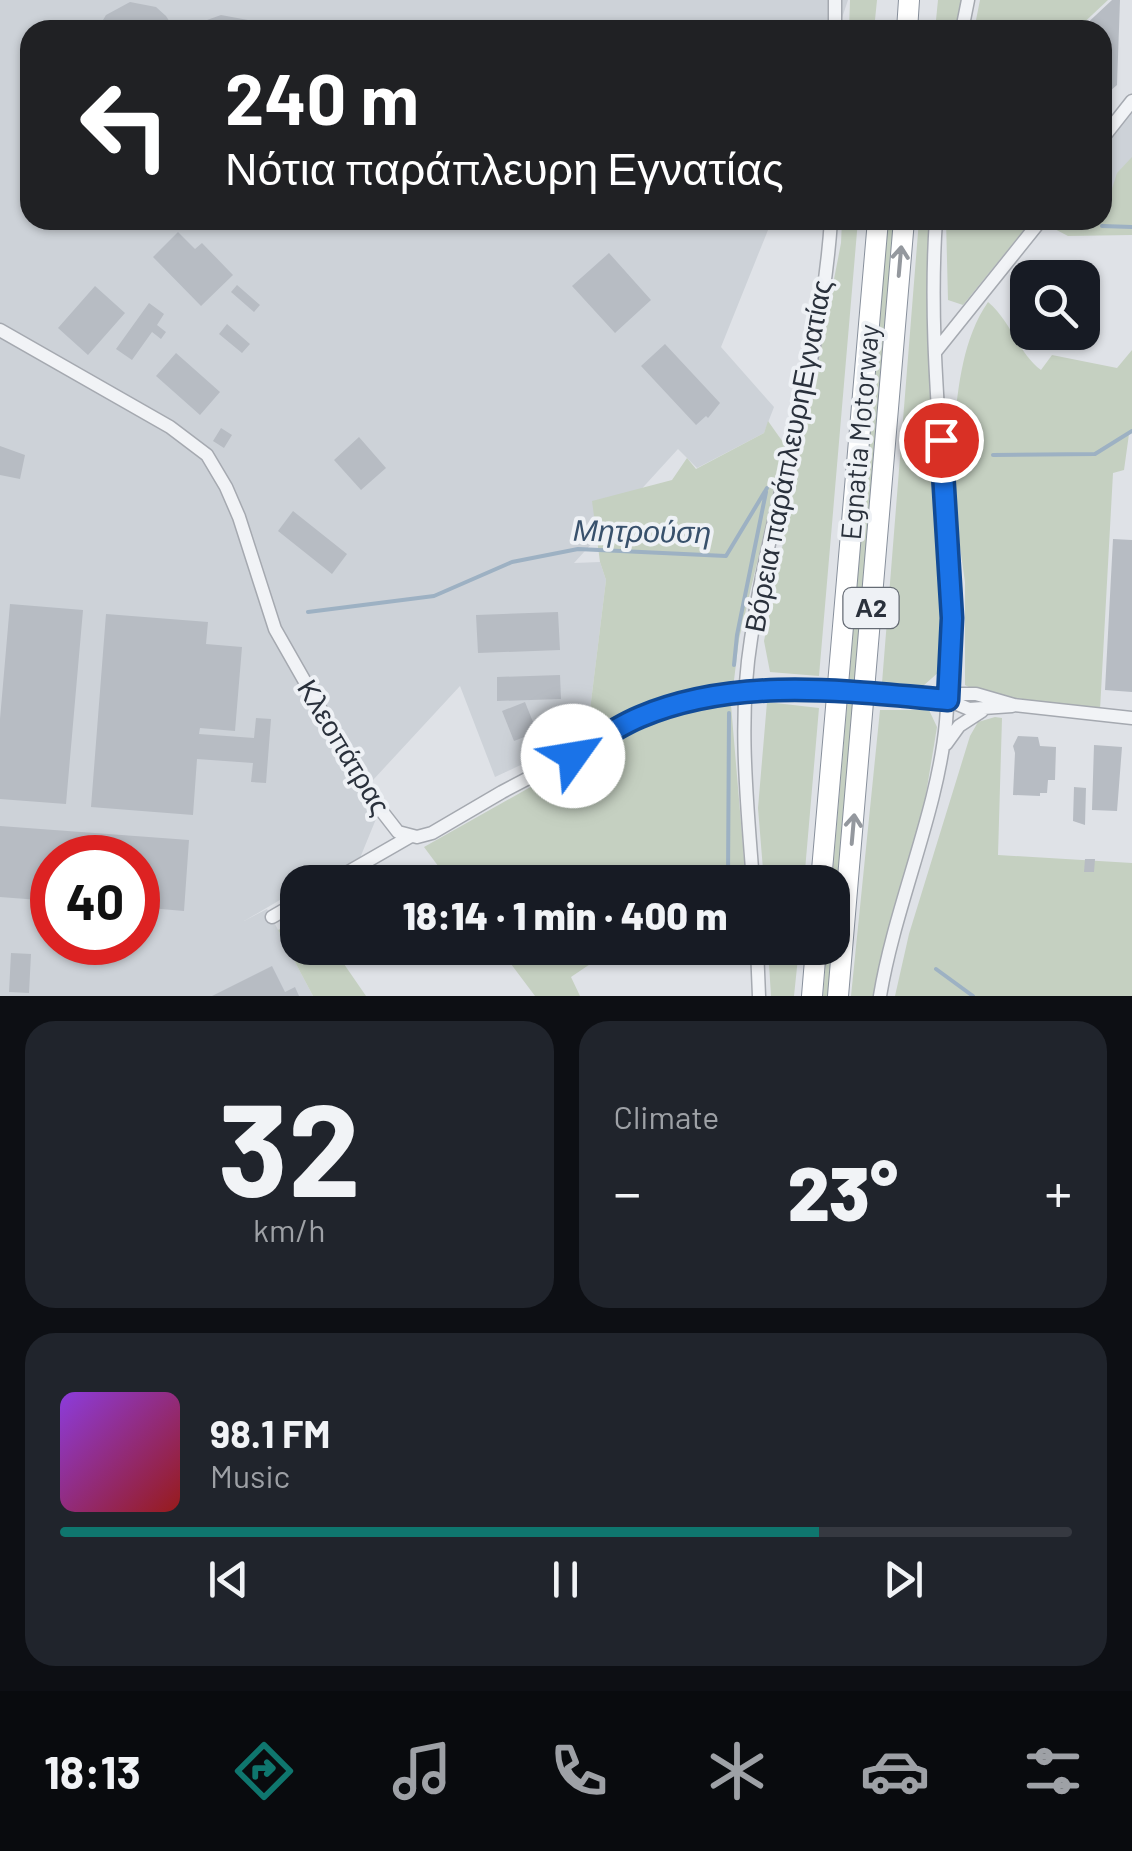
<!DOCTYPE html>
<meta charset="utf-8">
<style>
:root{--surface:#171b24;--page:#20242c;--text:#f1f3f6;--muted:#9ea1a6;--line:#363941;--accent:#0f766e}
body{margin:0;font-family:Barlow,sans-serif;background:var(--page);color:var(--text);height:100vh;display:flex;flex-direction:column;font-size:38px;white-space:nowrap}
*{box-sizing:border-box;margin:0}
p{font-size:32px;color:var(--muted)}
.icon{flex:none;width:55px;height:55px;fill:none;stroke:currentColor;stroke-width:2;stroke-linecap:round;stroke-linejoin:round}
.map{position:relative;height:996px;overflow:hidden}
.sheet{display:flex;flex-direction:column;gap:25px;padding:25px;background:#0d0f14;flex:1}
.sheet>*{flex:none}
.hud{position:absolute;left:20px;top:20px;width:1092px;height:210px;border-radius:30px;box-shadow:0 2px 8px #0004;background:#202124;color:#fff;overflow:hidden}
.buttons{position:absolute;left:1010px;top:260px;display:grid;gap:20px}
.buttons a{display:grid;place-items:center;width:90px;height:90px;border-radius:20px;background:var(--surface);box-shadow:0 2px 8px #0004;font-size:50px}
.speed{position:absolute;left:30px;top:835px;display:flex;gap:20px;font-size:50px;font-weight:700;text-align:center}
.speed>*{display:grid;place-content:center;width:130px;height:130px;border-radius:50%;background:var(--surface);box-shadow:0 2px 8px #0004;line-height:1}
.speed .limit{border:15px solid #d22;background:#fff;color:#111}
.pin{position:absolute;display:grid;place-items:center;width:85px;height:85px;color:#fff;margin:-42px;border:5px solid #fff;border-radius:50%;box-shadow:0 2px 10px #0007}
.me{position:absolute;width:110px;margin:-55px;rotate:58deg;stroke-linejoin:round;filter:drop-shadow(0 0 8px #0008)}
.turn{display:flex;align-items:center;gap:35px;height:210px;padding:0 40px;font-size:45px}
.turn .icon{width:130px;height:130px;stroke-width:2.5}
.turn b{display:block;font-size:70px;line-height:85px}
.big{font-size:75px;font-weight:800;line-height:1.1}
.sheet .card{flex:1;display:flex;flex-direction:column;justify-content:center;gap:15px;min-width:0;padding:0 35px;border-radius:30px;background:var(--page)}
.sheet .dial{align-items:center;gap:0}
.dial b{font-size:130px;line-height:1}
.song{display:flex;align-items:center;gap:30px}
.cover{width:120px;height:120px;border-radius:15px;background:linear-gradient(135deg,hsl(270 70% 55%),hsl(0 70% 35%))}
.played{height:10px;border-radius:5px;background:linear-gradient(90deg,var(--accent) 75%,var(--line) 75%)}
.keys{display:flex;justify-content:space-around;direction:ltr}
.heat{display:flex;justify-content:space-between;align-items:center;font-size:55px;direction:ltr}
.sheet .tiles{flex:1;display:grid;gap:25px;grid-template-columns:1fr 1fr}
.card:last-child{grid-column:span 2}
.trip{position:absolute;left:280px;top:865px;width:570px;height:100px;border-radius:30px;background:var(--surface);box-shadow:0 2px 8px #0004;font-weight:800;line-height:100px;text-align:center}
.tab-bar{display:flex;height:160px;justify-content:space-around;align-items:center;background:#090b0e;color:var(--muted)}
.tab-bar .icon{width:70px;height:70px}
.tab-bar .on{color:var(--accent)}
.tab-bar b{font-size:45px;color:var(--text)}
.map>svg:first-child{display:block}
.built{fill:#cdd2d8;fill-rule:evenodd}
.green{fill:#c5d0c1}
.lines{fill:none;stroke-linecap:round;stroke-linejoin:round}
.stream{stroke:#9db1c3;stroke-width:4}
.building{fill:#b7bcc3}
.minor-casing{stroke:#a5a9b0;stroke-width:15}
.highway-casing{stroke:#88909c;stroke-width:22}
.minor{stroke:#f1f3f6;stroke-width:12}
.highway{stroke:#fff;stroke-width:20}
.minor-bridge-casing{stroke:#a5a9b0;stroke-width:15;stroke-linecap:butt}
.minor-bridge{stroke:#f1f3f6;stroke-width:12}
.oneway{stroke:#94989e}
.route-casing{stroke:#114b97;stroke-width:25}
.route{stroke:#1a73e8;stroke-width:18}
.labels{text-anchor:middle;stroke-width:8;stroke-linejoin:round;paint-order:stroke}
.shield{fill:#eef1f5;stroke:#656b74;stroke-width:2.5}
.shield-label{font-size:25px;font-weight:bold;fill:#2a313c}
.street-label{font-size:28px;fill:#2a313c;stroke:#eef1f5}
.water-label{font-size:30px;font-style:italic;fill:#38516c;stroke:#eef1f5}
</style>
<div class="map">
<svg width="1132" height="996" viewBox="0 0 1132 996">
<rect width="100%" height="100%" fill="#dfe2e7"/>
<path class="built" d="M0,0H848L838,30H30V220H772L721,347L774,407L764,433L697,468L678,449L574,563L600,562L606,580L587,734L495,777L460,686L361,793L376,819L360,858L313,882H298L297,890L244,921L267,909L313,996H0ZM52,858H138V942H52Z
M1132,107V211H1103L1102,145Z"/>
<path class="green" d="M850,0H877L874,30H849Z
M938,0H971L966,30H935Z
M980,0H1108L1076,30H974Z
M1132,157V235L1068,236L1049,226L1058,220H1102L1117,173Z
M842,220H858L819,676L770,672L764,641L841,243Z
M888,220H894L829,996H823L827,948H832V882Z
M919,220H931L943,547L940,671L923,686L882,683Z
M946,220H1032L963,305L948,300Z
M988,302C1011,321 1018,353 1041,370L1052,355L1117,368L1132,350V433L1129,434L1124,470L1113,473L1100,710L980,693L965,685V582L953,498L949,431L954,430C958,387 963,338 988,302Z
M768,421L785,445L739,639L731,705L746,882H450L424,847L589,754L587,734L606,580L600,562L592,501L672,480L687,458L696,469L764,433Z
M767,702L819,708L804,882H764L758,808Z
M880,710H929L937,727L923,812L879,996H851Z
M995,717L1002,718L998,855L1132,863V996H895L909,934L970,736L978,722Z
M297,921L298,948H333L366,996H313L278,930Z
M499,948H614L571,977L580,996H535Z
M768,948H799L794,996H771Z"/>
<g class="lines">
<path class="stream" d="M1102,226L1132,227
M993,455L1095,454L1132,431
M308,612L434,596L512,562L578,549L726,556L767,488
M734,665L737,635L766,492
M728,882L729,713
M936,969L973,996"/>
</g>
<path class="building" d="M1112,0H1120L1117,85L1102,98V30H1080Z
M130,2L156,7L166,16L175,30H97L106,15Z
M221,15L248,20L262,30H195L207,20Z
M178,232L195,249L202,243L233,275L201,306L153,257Z
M609,253L651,300L615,333L572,286Z
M237,285L260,305L254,312L231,292Z
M95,286L125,313L88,355L58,328Z
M149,303L164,314L157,325L166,332L161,339L152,332L132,360L116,349Z
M227,324L250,344L242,353L219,334Z
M665,344L720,403L708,418L706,416L696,425L641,366Z
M176,353L220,392L200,415L156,376Z
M221,428L232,435L224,448L213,441Z
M359,437L386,468L361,490L334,460Z
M0,446L25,455L20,479L0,475Z
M293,511L347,554L332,574L278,531Z
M1113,539L1132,540V692L1105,690Z
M10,604L83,610L66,804L0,799V719Z
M558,612L560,650L478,653L476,615Z
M106,614L208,622L206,644L242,647L235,731L200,728L199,734L254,738L256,718L271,719L266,783L251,782L253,763L197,759L193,815L91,807Z
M560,675L561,699L497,701V677Z
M525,702L537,732L514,741L502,711Z
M1018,736L1038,737L1040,746L1056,747L1055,780H1048L1047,793H1040V796L1013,795L1015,753L1013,746Z
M1094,745L1122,747L1117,811L1092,810Z
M1074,787L1086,788L1085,825L1073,821Z
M0,826L189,840L184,911L138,907V858H52V901L0,897Z
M1085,859H1095L1094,872H1084Z
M11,953L31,954L29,993L9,992Z
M272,966L285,992L295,987L299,996H212Z"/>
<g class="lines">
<g class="minor-casing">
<path id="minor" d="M835,30V0
M962,30L968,0
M1102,139L1132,101
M0,330L170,427L207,455L226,487L239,517L275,629L370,796L398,832L417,837L432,833L502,792L652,713L746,692L812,689
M936,351L1041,220
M885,694L948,700L969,709L1012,706
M948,700L961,694H976L1014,705L1132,718
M946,744L959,726L982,711
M331,882L411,836
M753,882C747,801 738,720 751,639C772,499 822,362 831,220
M272,917L298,902
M757,948L759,996
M880,996C895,905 938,811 946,722C961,555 924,388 936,220"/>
</g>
<g class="highway-casing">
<path id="highway" d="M907,30L909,0
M821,882L878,220
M812,996L816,948
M838,996L904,220"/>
</g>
<use href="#minor" class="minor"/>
<use href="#highway" class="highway"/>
<g class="minor-bridge-casing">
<path id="minor-bridge" d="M812,689L885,694"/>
</g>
<use href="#minor-bridge" class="minor-bridge"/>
</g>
<defs><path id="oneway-shaft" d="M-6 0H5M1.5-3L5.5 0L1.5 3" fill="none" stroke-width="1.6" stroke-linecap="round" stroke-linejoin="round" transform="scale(2.5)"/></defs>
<g class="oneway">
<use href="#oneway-shaft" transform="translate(900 261) rotate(-85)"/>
<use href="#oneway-shaft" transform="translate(853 829) rotate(-85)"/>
</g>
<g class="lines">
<g class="route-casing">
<path id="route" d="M573,756C595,742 616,727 640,717C737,676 846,691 948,700L952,618L941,440"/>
</g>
<use href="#route" class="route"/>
</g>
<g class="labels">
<rect class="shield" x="843.5" y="588" width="55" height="40" rx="8"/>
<g class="shield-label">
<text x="871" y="617">Α2</text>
</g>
<g class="street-label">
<text transform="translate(860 432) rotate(-85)" y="10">Egnatia Motorway</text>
<text transform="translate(788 456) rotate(-79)" y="10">Βόρεια παράπλευρηΕγνατίας</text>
<text transform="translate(344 747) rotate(59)" y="10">Κλεοπάτρας</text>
</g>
<g class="water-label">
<text transform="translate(642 532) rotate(1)" y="10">Μητρούση</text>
</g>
</g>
</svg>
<div class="buttons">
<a><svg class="icon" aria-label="search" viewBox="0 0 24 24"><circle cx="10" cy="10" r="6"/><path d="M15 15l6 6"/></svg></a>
</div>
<div class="speed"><div class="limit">40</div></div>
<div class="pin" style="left:941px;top:440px;background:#d93025"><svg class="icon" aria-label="arrive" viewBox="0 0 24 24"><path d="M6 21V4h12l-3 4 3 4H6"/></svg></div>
<svg class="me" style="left:573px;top:756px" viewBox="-20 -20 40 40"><circle r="19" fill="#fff"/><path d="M0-13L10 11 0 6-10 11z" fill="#1a73e8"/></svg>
<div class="trip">18:14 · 1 min · 400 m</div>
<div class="hud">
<div class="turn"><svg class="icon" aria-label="left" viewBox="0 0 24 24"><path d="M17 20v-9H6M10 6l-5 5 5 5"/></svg><div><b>240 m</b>Νότια παράπλευρη Εγνατίας</div></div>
</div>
</div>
<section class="sheet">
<div class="tiles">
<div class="card dial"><b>32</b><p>km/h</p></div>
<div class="card"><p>Climate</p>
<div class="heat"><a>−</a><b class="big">23°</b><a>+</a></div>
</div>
<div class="card">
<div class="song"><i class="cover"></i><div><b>98.1 FM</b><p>Music</p></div></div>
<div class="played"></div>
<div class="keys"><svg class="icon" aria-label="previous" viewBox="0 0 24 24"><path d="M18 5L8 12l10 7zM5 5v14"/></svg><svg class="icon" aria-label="pause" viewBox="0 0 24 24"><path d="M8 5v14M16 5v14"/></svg><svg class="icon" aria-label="next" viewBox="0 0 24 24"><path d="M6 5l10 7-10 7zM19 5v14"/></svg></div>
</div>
</div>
</section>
<nav class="tab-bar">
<b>18:13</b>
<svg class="icon on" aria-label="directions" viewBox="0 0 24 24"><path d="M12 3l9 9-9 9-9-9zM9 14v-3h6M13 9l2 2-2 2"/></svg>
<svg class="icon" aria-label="music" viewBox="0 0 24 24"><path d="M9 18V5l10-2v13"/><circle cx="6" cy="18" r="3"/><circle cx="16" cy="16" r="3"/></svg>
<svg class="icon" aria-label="phone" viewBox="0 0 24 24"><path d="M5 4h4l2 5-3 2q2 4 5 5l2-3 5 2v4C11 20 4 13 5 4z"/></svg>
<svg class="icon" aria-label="climate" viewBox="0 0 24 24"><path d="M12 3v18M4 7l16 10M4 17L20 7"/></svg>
<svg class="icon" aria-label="car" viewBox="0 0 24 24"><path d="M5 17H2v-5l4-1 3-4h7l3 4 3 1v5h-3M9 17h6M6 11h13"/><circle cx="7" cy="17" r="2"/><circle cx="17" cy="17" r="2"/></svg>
<svg class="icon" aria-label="filters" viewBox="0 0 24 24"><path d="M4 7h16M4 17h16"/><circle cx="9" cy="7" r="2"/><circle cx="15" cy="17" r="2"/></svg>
</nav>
